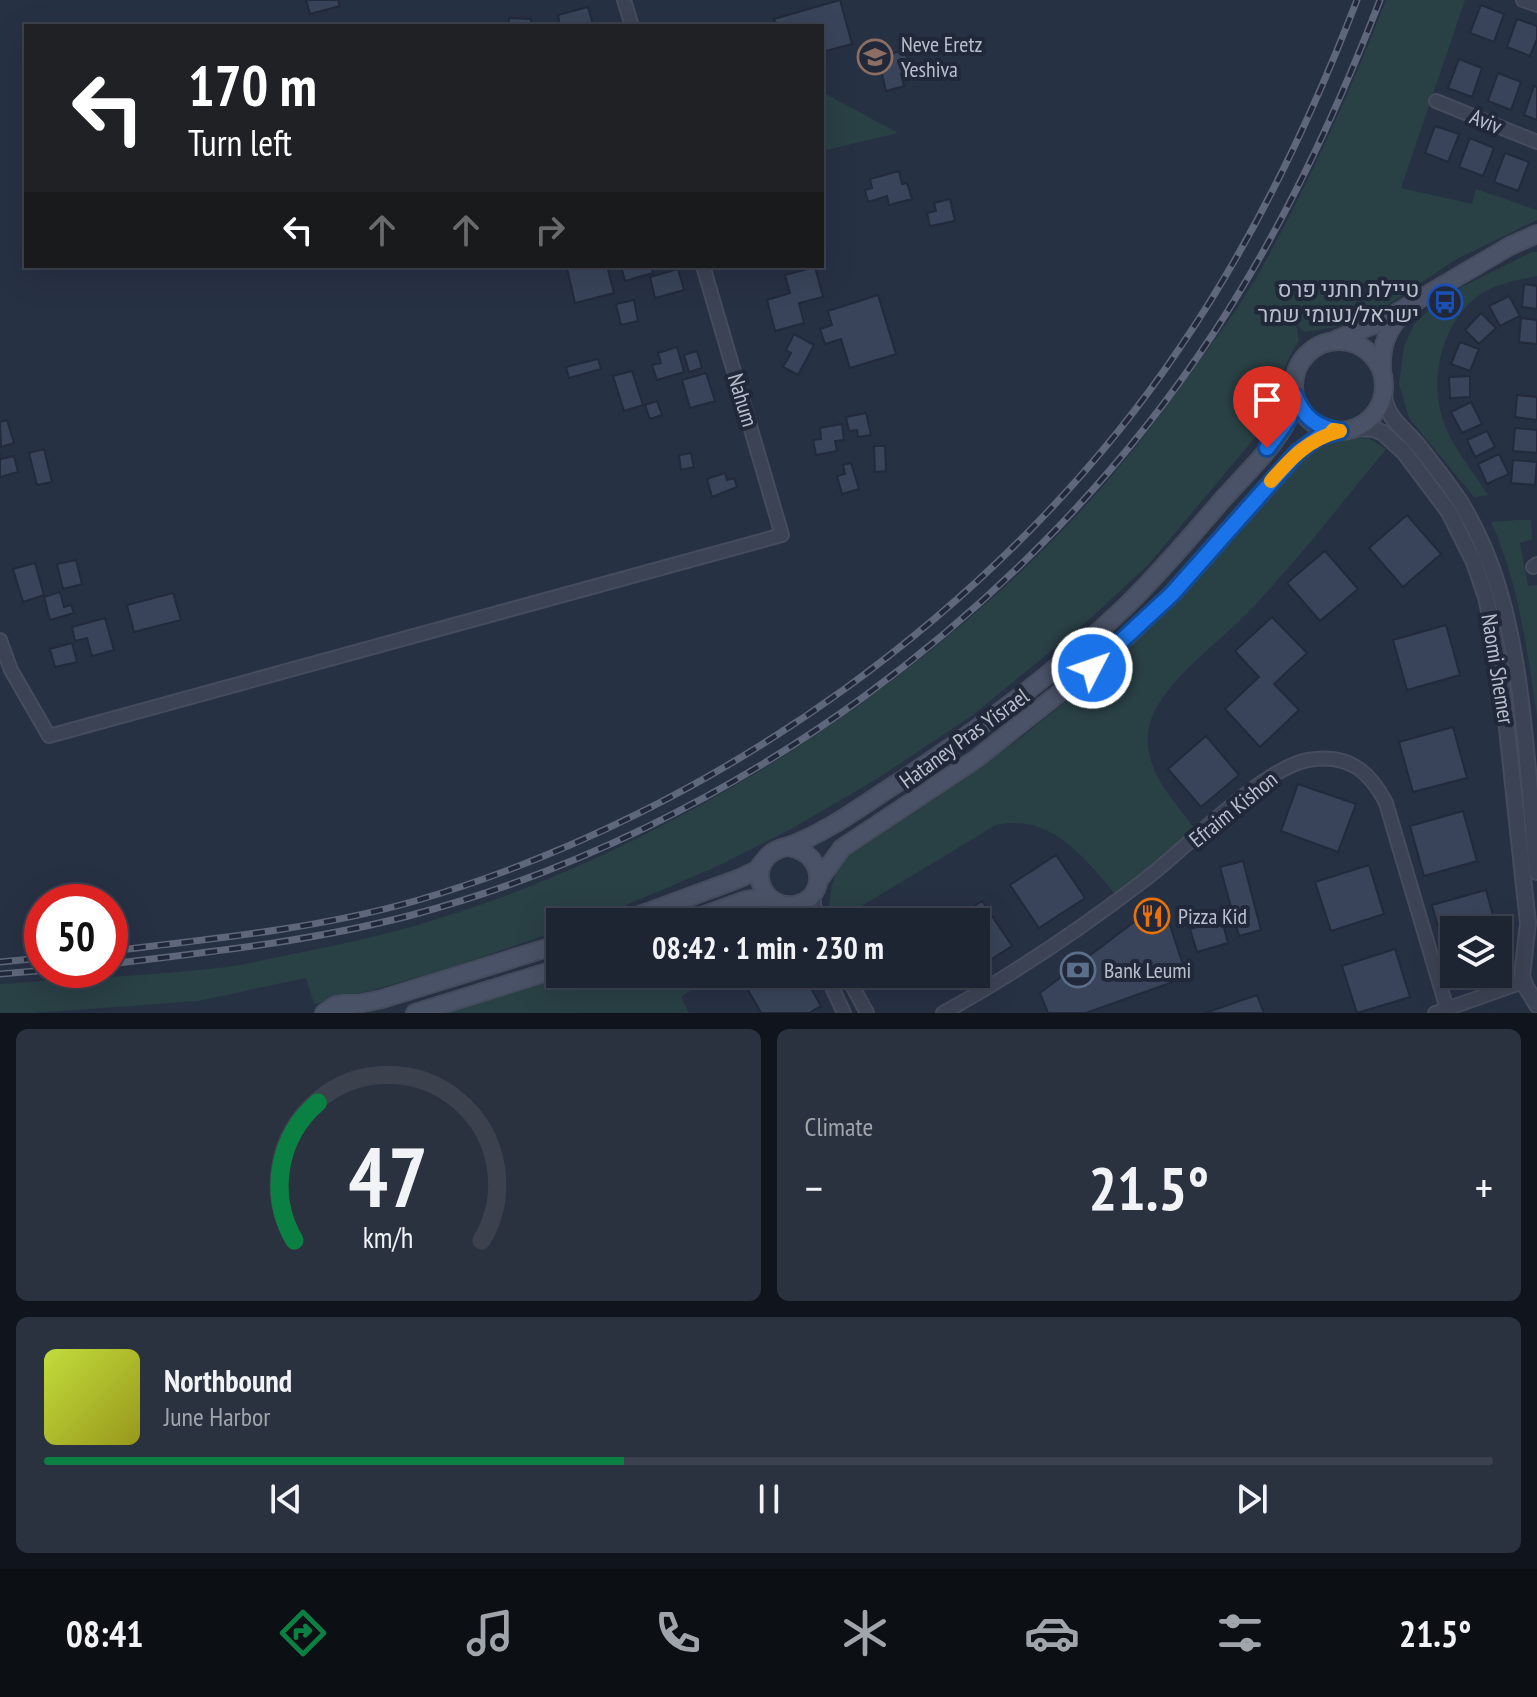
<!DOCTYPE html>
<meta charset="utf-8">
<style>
:root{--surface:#1d2533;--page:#2a313f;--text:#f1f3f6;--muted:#a0a5ac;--line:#3b424e;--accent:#0b8043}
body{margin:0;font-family:"PT Sans Narrow",Heebo,sans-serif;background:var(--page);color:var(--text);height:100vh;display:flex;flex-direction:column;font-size:30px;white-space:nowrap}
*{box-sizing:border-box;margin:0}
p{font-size:26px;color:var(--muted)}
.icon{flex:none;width:44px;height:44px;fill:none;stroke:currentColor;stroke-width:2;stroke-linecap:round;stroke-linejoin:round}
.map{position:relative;height:1013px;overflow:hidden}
.sheet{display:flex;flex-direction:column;gap:16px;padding:16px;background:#10141c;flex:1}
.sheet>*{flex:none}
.hud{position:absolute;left:24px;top:24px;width:800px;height:244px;border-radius:0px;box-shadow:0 8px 32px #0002,0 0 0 2px var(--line);background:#202124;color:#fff;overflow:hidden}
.buttons{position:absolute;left:1440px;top:916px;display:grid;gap:16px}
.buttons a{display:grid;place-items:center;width:72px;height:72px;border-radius:0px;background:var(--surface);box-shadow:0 8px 32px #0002,0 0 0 2px var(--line);font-size:40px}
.speed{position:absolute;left:24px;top:884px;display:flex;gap:16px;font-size:40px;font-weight:700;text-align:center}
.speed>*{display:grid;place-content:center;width:104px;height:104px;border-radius:50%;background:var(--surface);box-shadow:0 8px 32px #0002,0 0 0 2px var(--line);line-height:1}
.speed .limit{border:12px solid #d22;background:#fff;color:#111}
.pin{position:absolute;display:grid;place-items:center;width:68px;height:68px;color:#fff;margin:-82px -34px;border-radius:50% 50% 50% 0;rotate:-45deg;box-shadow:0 0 8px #0007}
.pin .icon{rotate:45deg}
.me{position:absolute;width:88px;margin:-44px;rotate:49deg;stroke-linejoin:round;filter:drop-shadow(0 0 6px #0008)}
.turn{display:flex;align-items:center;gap:28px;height:168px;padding:0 32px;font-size:36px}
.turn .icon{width:104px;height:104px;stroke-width:2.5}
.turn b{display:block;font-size:56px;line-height:68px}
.lanes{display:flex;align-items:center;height:76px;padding:0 32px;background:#0003;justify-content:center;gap:40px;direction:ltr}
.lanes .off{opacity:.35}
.big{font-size:60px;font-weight:800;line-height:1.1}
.sheet .widget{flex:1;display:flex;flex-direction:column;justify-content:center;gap:12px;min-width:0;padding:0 28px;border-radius:12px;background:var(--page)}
.sheet .dial{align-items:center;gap:0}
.dial svg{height:208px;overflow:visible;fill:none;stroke:var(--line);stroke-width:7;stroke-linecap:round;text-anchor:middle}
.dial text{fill:var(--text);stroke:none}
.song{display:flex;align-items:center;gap:24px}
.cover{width:96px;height:96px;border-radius:12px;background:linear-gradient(135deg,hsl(70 70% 55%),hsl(60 70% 35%))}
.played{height:8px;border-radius:4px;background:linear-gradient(90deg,var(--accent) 40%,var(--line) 40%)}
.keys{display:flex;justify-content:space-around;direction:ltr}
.heat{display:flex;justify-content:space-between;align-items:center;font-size:44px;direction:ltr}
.sheet .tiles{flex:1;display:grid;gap:16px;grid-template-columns:1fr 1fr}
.widget:last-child{grid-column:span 2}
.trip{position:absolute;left:546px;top:908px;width:444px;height:80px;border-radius:0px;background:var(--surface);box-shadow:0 8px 32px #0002,0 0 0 2px var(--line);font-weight:800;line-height:80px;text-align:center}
.tabs{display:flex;height:128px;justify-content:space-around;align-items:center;background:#0c0f14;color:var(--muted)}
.tabs .icon{width:56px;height:56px}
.tabs .current{color:var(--accent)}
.tabs b{font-size:36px;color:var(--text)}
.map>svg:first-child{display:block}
.green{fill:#294045}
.building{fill:#39445a;stroke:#222a3b;stroke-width:2}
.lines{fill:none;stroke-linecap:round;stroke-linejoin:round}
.minor-casing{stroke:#454c5d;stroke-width:16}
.tertiary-casing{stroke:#454c5d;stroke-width:18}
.secondary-casing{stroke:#454c5d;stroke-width:20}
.minor{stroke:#3c4354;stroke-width:12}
.tertiary{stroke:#3c4354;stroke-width:14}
.secondary{stroke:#4a5267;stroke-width:16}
.rail-casing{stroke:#5e677b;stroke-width:7}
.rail{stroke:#202839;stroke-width:4;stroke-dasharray:12;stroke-linecap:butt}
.route-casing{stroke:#114b97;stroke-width:20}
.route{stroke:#1a73e8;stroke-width:14}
.slow{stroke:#f59e0b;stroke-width:14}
.labels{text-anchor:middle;stroke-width:8;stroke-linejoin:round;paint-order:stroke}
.poi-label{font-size:22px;fill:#b9bfcd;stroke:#202839;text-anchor:start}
.street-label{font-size:22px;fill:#b9bfcd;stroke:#202839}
</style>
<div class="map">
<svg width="1537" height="1013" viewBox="0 0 1537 1013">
<rect width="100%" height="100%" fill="#273144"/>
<path class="green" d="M1386,0H1465L1401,188L1472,204L1476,189L1537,210V220L1455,260L1361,323L1304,332L1296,324L1299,341C1280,367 1281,391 1270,420L1148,565L1091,618L973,715L877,779L789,830L718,866L596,918L584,922H560V930L456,966L373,990L314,1004L306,978L198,1001L34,1013H0V984C75,978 152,976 227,967C251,964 275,957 298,953C346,943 394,933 440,918C669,847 909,694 1073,519C1115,475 1152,427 1187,378C1214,341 1242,304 1264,264C1310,180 1351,90 1386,0Z
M822,92L898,133L822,151Z
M1532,252H1537V276C1518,280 1494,284 1478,296C1440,325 1428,383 1445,426C1455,450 1474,473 1488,495L1474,497L1409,418L1399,384L1404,346L1415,323L1433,306L1452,292Z
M1352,437L1370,439L1386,449C1341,504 1297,561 1248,612C1219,643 1165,680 1151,720C1137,763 1171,797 1194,828L1116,895C1083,857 1052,813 996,825L835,922L829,905L832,885L838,866L846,854L860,841L915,811L1018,740L1092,680L1200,577L1304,456L1325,443Z
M1517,520H1531L1532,539L1520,543L1528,586L1537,585V716C1527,650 1519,583 1491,522Z
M572,974H713L681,997L689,1013H441Z"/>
<path class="building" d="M306,0H338L340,6L310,14Z
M840,0L852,44L822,52V26H776L774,19Z
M1481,5L1504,14L1494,42L1470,33Z
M588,7L593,25L560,26L558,15Z
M509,18L531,19V26H509Z
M1517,19L1537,26V39L1530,56L1507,47Z
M905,50L910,72L901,74L904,86L886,91L878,57Z
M1459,59L1482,68L1472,97L1448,88Z
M1498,73L1521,82L1511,110L1488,101Z
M1534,86L1537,87V120L1524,115Z
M1435,126L1459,134L1448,162L1425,153Z
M1470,138L1494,148L1483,176L1459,167Z
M1505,153L1529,162L1518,191L1494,182Z
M899,171L902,184L907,183L912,199L889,205L887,196L868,202L865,190L872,188L870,179Z
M950,199L955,221L930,226L927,213L936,211L934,203Z
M575,266H607L614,293L575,303L567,268Z
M621,266H651L653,273L625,281Z
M815,267L823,297L799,303L804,323L775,331L767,300L790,293L785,275Z
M678,269L684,290L655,298L650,277Z
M1524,284L1537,286V309L1522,307Z
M878,295L896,354L850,368L841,339L825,344L820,329L832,325L828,311Z
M1509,296L1520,316L1500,326L1489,306Z
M634,300L638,321L621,325L616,304Z
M1481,313L1496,328L1479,344L1465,330Z
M1521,318L1537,320V344L1519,342Z
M794,334L814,345L798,375L783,367L791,353L786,350Z
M1460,342L1479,349L1470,371L1451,364Z
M677,347L684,372L657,380L652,365L661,363L658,353Z
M697,351L702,368L689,372L684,355Z
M598,359L601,369L569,378L566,367Z
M632,371L643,405L624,411L613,376Z
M706,373L715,401L690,408L682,380Z
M1470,376V397L1450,398L1449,377Z
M1517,395L1537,397V420L1515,417Z
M657,401L662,415L650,419L645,405Z
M1471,402L1482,424L1462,433L1451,412Z
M866,413L871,435L858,437L857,430L849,431L846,417Z
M7,420L14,443L1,447L0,422Z
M842,424L844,440L835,441L837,451L816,455L813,440L821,439L820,428Z
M1515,428L1537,430V453L1513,451Z
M1487,431L1495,447L1475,457L1467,440Z
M874,446H885L886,471L875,472Z
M44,449L52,482L37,485L29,453Z
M0,453L1,459L14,456L18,472L0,477Z
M691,453L694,467L681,470L679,455Z
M1499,454L1509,474L1487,484L1478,464Z
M1513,460L1537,462L1535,485L1511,483Z
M851,463L859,489L842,494L837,476L845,474L843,465Z
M725,473L727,480L734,478L737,487L712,497L707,479Z
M1407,515L1441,554L1403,587L1369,548Z
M1325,551L1358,589L1320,621L1287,583Z
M76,560L82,584L63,589L57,564Z
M35,563L44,595L23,602L13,569Z
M60,592L64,607L71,605L74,613L50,620L44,597Z
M173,593L181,620L134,632L127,605Z
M1272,617L1307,653L1274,684L1299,710L1260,747L1225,709L1259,677L1235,651Z
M105,618L114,650L92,656L87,638L75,641L72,627Z
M1446,625L1460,675L1407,690L1393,640Z
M72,643L77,662L55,667L50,649Z
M1453,727L1467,778L1413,792L1399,742Z
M1206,736L1239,775L1201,807L1168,769Z
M1298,784L1356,804L1338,852L1281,831Z
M1463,811L1477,861L1424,876L1410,826Z
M1056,855L1085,898L1039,928L1010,885Z
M1243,861L1261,930L1239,936L1220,867Z
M1369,865L1384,914L1331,931L1315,882Z
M1486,890L1497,930H1454V953L1446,956L1432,905Z
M982,901L1012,946L976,969V922H949Z
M1162,901L1187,977L1086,1013H1048L1040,993Z
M893,908L901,922H869Z
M1222,920L1228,943L1197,952L1190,929Z
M1395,949L1410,997L1357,1013L1342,966Z
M772,974H803L821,1006L809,1013H761L747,988Z
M1257,995L1264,1013H1205Z"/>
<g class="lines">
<g class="minor-casing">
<path id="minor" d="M624,0L632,26
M1523,0L1537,5
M1436,101L1537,142
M1533,567L1537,564
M0,640L11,670L49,736L782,535L703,266
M814,890V905L820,922
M779,905L797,922
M826,974L844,1013
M846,974L867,1013
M943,1013C1014,974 1082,928 1147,878C1186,848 1263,768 1308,760C1347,753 1369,770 1386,803L1447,1009
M1435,1013L1523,982"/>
</g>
<g class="tertiary-casing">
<path id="tertiary" d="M1384,395C1386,417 1403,428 1417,444C1432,463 1448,483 1461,503C1471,520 1481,540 1488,558C1524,648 1527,774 1537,872
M1355,428L1374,429L1383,433L1404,452L1449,512L1474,562L1486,597L1500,664L1528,923L1522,976L1526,987L1537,1005"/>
</g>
<g class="secondary-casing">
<path id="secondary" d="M1337,339L1379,323L1510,246L1537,234
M1294 386a45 45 0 1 1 90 0a45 45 0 1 1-90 0Z
M1382,369C1381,345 1387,330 1404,312
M784,847C824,847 831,899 794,905C767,909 748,876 768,856C774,850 781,848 789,846C828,832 864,804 899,782C978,730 1056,673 1125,607C1160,573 1191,536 1223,499C1243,476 1276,446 1288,419C1292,412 1293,403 1295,396
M818,881L842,848L976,759L1105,657L1172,594L1298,452L1320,436L1340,431
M621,922L738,879L757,870L763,862
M686,922L746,900L768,897
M342,1004H358L382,999L560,944
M324,1013L336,1005L351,1007
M415,1013L560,968"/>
</g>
<use href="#minor" class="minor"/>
<use href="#tertiary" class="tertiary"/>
<use href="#secondary" class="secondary"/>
<g class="rail-casing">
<path id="rail" d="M110,951C212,939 316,929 415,901C715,814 1004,608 1179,349C1253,241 1310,122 1357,0
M0,962L42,958
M110,964C211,952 313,941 412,915C734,829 1030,611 1213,334C1282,229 1335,117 1380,0
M0,974L48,970"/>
</g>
<use href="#rail" class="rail"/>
</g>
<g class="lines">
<g class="route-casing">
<path id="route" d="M1092,668L1172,594L1298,452L1320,436L1340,431C1317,428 1303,417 1295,396L1289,418L1267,448"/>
</g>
<use href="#route" class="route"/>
<path class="slow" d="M1271,481C1292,457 1309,439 1340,431L1333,430"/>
</g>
<defs>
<g id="school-ring" transform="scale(1.8)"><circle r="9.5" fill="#202839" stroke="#8d6e63" stroke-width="1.5"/><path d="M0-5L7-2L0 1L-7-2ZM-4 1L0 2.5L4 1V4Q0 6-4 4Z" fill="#8d6e63"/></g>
<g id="bus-ring" transform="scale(1.8)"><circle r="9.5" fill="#202839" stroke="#1a4fb4" stroke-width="1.5"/><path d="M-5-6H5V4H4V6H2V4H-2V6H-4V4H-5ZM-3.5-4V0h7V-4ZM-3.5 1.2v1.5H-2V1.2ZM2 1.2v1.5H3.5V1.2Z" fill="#1a4fb4"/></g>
<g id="restaurant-ring" transform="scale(1.8)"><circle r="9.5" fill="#202839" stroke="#e8710a" stroke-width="1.5"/><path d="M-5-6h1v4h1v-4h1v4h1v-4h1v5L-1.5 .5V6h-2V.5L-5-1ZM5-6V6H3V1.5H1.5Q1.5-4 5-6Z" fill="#e8710a"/></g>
<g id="bank-ring" transform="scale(1.8)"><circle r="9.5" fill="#202839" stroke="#5c6f8a" stroke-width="1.5"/><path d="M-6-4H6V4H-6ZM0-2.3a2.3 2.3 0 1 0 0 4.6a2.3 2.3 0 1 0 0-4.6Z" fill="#5c6f8a"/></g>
</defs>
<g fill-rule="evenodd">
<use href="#school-ring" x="875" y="57"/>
<use href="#bus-ring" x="1445" y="302"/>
<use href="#restaurant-ring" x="1152" y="916"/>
<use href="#bank-ring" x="1078" y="970"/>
</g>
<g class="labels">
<g class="poi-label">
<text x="901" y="52">Neve Eretz<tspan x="901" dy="25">Yeshiva</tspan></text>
<text x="1419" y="297" text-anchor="end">טיילת חתני פרס<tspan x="1419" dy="25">ישראל/נעומי שמר</tspan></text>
<text x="1178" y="924">Pizza Kid</text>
<text x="1104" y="978">Bank Leumi</text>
</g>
<g class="street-label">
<text transform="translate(1486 121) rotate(22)" y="8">Aviv</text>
<text transform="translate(743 400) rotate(73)" y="8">Nahum</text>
<text transform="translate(1498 669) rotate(81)" y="8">Naomi Shemer</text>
<text transform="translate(964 738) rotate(-36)" y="8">Hataney Pras Yisrael</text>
<text transform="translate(1233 809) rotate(-39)" y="8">Efraim Kishon</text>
</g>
</g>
</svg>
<div class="buttons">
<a><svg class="icon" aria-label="layers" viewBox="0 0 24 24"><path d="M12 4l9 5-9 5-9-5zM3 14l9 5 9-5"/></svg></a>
</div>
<div class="speed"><div class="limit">50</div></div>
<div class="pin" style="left:1267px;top:448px;background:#d93025"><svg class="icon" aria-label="arrive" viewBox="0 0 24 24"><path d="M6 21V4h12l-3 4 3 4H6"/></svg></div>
<svg class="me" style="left:1092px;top:668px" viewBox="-20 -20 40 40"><circle r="17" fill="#1a73e8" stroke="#fff" stroke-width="3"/><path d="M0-11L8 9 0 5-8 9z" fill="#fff"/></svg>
<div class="trip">08:42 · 1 min · 230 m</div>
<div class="hud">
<div class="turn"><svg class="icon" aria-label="left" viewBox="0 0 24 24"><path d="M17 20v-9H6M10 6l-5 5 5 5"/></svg><div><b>170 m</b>Turn left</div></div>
<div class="lanes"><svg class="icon" aria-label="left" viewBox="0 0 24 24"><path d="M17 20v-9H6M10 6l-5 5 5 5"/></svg><svg class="icon off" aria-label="ahead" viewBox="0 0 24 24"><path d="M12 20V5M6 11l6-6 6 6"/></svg><svg class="icon off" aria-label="ahead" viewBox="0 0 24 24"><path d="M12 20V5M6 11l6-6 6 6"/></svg><svg class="icon off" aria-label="right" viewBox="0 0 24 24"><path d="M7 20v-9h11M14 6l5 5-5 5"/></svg></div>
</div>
</div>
<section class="sheet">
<div class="tiles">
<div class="widget dial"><svg viewBox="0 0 100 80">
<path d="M14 69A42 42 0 1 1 86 69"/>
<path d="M14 69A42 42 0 0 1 23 16" stroke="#0b8043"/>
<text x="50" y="56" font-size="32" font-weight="700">47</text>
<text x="50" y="72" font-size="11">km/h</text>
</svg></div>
<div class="widget"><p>Climate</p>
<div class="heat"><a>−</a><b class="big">21.5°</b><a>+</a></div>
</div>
<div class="widget">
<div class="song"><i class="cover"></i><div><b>Northbound</b><p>June Harbor</p></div></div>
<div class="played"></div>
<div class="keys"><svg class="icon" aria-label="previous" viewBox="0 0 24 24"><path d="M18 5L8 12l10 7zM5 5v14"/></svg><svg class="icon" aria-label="pause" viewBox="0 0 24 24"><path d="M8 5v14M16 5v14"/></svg><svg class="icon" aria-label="next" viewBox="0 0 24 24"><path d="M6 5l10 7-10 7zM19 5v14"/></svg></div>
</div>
</div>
</section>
<nav class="tabs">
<b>08:41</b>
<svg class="icon current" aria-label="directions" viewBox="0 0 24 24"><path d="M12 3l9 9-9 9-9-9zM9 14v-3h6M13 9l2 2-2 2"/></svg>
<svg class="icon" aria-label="music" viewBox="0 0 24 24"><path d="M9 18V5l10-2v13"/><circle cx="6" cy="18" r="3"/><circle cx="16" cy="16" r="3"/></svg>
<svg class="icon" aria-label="phone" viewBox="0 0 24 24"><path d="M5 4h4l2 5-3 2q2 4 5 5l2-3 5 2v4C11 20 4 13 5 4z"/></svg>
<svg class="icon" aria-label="climate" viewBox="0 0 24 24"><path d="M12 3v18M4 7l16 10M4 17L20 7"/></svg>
<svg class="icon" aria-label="car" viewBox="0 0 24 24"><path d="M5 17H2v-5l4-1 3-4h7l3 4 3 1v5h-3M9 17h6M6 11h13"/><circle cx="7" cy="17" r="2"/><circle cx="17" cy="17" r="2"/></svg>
<svg class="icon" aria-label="filters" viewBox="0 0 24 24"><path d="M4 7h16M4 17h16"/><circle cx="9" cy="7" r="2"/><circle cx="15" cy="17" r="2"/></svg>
<b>21.5°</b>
</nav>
